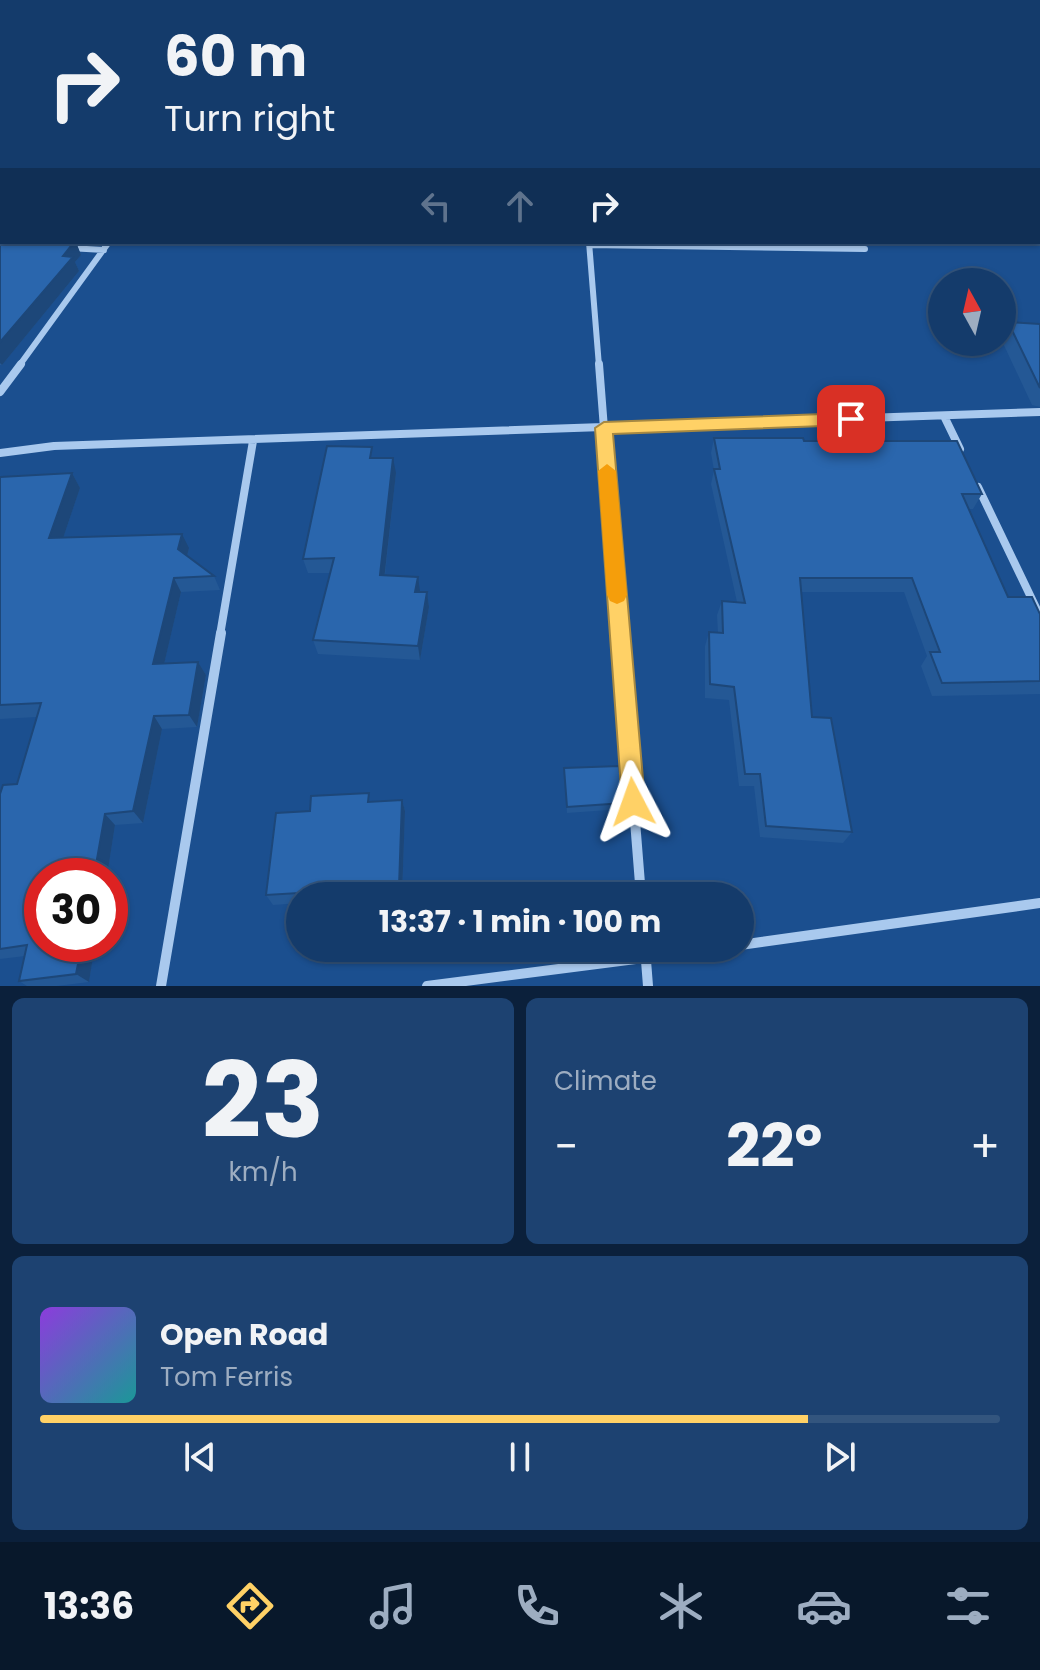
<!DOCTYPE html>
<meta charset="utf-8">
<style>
:root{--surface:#143b6b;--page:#1d4271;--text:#f1f3f6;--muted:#9dadc1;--line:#33557e;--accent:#ffd166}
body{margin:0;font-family:Poppins,sans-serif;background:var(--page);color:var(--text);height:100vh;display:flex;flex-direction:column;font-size:30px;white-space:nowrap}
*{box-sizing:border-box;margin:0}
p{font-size:26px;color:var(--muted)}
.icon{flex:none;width:44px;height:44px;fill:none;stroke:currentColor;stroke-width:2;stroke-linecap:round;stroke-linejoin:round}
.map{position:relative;height:986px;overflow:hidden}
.side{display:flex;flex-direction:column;gap:12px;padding:12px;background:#0b203b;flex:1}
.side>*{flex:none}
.guide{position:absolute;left:0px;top:0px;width:1040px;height:244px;box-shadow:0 2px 6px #0004,0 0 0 2px var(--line);background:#143b6b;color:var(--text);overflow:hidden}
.needle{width:52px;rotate:352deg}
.fabs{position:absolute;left:928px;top:268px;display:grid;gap:16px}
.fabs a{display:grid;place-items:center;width:88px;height:88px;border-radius:50%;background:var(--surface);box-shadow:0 2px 6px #0004,0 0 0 2px var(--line);font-size:40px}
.speed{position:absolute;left:24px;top:858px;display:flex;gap:16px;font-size:40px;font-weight:700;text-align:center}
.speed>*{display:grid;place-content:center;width:104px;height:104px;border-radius:50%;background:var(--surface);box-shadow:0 2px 6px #0004,0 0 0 2px var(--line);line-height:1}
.speed .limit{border:12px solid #d22;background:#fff;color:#111}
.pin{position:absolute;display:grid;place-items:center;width:68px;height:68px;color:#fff;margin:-34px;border-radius:16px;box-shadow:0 4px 12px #0006}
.me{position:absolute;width:88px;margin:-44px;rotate:356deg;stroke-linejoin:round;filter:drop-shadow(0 0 6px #0008)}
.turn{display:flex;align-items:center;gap:28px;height:168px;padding:0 32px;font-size:36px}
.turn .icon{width:104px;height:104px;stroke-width:2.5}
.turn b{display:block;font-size:56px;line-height:68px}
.lanes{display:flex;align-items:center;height:76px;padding:0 32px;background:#0003;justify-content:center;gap:40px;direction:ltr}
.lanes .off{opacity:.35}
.big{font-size:60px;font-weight:700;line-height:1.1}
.side .tile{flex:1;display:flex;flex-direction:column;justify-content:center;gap:12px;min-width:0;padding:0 28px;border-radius:12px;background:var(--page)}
.side .dial{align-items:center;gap:0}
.dial b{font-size:104px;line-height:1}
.song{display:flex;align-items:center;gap:24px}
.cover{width:96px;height:96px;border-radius:12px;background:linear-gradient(135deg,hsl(270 70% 55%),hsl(180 70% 35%))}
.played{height:8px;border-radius:4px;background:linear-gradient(90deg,var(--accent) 80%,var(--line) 80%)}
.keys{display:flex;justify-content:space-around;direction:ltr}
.heat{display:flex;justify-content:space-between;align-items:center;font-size:44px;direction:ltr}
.side .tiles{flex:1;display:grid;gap:12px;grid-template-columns:1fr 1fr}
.tile:last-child{grid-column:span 2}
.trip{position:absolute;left:286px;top:882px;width:468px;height:80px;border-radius:40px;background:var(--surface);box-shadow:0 2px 6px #0004,0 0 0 2px var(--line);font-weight:700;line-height:80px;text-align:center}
.tabs{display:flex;height:128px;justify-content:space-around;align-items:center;background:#08182b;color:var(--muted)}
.tabs .icon{width:56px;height:56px}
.tabs .selected{color:var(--accent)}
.tabs b{font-size:36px;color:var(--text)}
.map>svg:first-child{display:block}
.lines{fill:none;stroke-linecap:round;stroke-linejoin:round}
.minor-far2{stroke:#a9c9ee;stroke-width:6}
.minor-far1{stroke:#a9c9ee;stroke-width:8}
.minor{stroke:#a9c9ee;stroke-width:10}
.wall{fill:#245895}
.shaded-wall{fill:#1d4779}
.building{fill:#2a66ad;stroke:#1d4779;stroke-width:2}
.route{fill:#ffd166;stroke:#a68842;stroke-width:2}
.slow{fill:#f59e0b}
</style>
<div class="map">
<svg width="1040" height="986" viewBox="0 0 1040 986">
<rect width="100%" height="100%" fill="#1b4f8f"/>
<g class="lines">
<path class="minor-far2" d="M589,242L599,366
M589,245L865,249
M69,248L104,250
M19,366L109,242"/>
<path class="minor-far1" d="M599,364L620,635
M0,392L21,364
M944,416L960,449
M0,453L54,446L1040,412
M978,487L1040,616
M220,635L253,441"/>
<path class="minor" d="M620,633L641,896
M740,945L1040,903
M645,948L648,986
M161,986L221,633
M427,986L721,948"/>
</g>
<path class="wall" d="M611,0H1040V38H1038V2H611Z
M0,5H2V242H91L90,243H76L81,255L75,262L79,271L2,365H0Z
M1038,39L1040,41V230L1038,227Z
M1008,322L1040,324V407L1032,405L1002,341V333Z
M714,438L804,441L982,494L973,509H968L1008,597L1040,614V694L932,696L921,666L927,656L904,592H801L812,717L852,832L843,843L760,837L754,786H739L729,700L705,698V646L709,632L718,633L717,615L722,601L737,602L711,484L714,470L711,453Z
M374,458L396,473L385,575L420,592H427L429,607L420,660L318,654L313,640L330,573H308L303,559Z
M72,473L80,488L63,538L189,548L187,556L214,576L220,590L181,592L164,664L198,662L206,675L197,727L162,729L143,823L115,825L107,876H42V944H95L89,982L57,986H27L19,981L25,956L0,959V794L17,784L37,717L0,719V477Z
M564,768L624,803L622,809L567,813Z
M402,800L405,811L402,896H300V903L273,905L266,895L310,811L372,801Z"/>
<path class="shaded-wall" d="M183,0H199L197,2H181Z
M74,242H76L81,255L75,262L79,271L2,365L0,363V342Z
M393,458L396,473L383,589L380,575Z
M72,473L80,488L58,553L49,538Z
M182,534L189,548L185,564L178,549Z
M418,577L420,591L418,606L415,592Z
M174,578L181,592L161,677L153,664Z
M427,592L429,607L420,660L418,646Z
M198,662L206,675L197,727L189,715Z
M154,716L162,729L143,823L133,811Z
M402,800L405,811L402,896L399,887Z
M105,814L115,825L107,876H94Z
M82,944H95L89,982L76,974Z"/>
<path class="building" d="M41,0H183L181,2H39Z
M613,0H1040V25H1038V2H614Z
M0,5H2V226H0Z
M1038,39L1040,41V206L1038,203Z
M0,236H2V242H74L63,256L73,257L0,342Z
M1008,322L1040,324V388Z
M714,438H803L804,441H957L982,494H962L1008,597H1032L1040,614V681L942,683L930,652H940L912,578H800L812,717L831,718L852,832L766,826L760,774H745L734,687L710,684L709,632L723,633L722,601L745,603L714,469H720Z
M327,446L372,447L370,458H393L380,575L418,577L415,592H427L418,646L313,640L334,558L303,559Z
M72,473L49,538L182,534L178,549L214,576L174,578L153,664L198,662L189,715L154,716L133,811L105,814L94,876H42V944H82L76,974L19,981L27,945L0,949V794L3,785L17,784L41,703L0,705V477Z
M619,766L624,803L567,807L564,768Z
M369,793L368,802L402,800L399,887L266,895L276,813L310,811L311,796Z"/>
<path class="route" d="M851,413L860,419L851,425L613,434L645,802L642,811L633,814L625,811L622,802L595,428L604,422Z"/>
<path class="slow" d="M607,464L616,471L627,595L624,601L617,604L610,601L607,595L598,471Z"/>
</svg>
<div class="fabs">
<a><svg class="needle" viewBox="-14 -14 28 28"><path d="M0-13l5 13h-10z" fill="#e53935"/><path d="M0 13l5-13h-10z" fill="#9dadc1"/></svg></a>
</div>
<div class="speed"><div class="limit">30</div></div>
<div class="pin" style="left:851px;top:419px;background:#d93025"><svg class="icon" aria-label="arrive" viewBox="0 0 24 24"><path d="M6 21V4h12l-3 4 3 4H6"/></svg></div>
<svg class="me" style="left:633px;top:802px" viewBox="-20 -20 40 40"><path d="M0-17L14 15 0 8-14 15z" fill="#ffd166" stroke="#fff" stroke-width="4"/></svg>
<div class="trip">13:37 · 1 min · 100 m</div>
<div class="guide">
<div class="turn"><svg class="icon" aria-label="right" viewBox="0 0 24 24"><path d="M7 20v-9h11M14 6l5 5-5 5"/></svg><div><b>60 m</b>Turn right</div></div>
<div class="lanes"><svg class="icon off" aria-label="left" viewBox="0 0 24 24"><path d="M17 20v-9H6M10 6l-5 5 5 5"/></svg><svg class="icon off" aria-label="ahead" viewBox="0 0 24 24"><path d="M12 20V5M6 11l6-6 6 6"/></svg><svg class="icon" aria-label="right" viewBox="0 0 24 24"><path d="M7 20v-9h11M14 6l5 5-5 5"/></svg></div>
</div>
</div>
<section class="side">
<div class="tiles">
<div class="tile dial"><b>23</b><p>km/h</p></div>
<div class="tile"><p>Climate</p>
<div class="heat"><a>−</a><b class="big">22°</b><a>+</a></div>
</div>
<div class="tile">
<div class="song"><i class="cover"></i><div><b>Open Road</b><p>Tom Ferris</p></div></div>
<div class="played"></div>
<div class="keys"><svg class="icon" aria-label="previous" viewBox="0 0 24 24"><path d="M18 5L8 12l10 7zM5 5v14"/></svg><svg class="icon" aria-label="pause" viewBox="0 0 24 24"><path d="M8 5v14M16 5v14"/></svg><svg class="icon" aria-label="next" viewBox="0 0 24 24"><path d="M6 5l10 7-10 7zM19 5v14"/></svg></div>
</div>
</div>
</section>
<nav class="tabs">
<b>13:36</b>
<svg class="icon selected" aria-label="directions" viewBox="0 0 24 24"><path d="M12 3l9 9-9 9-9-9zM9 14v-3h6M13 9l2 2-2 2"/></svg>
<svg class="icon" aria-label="music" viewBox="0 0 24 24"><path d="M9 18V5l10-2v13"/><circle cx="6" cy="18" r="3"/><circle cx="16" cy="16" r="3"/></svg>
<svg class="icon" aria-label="phone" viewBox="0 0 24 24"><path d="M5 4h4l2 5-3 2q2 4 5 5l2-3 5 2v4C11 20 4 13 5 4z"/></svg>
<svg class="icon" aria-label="climate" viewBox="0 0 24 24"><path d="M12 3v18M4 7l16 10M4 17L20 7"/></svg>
<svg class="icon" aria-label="car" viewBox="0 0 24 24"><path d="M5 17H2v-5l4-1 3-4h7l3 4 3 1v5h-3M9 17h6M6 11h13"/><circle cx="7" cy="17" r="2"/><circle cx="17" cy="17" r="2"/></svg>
<svg class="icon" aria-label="filters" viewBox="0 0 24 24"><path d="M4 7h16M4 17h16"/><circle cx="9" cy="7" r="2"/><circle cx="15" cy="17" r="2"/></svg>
</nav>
